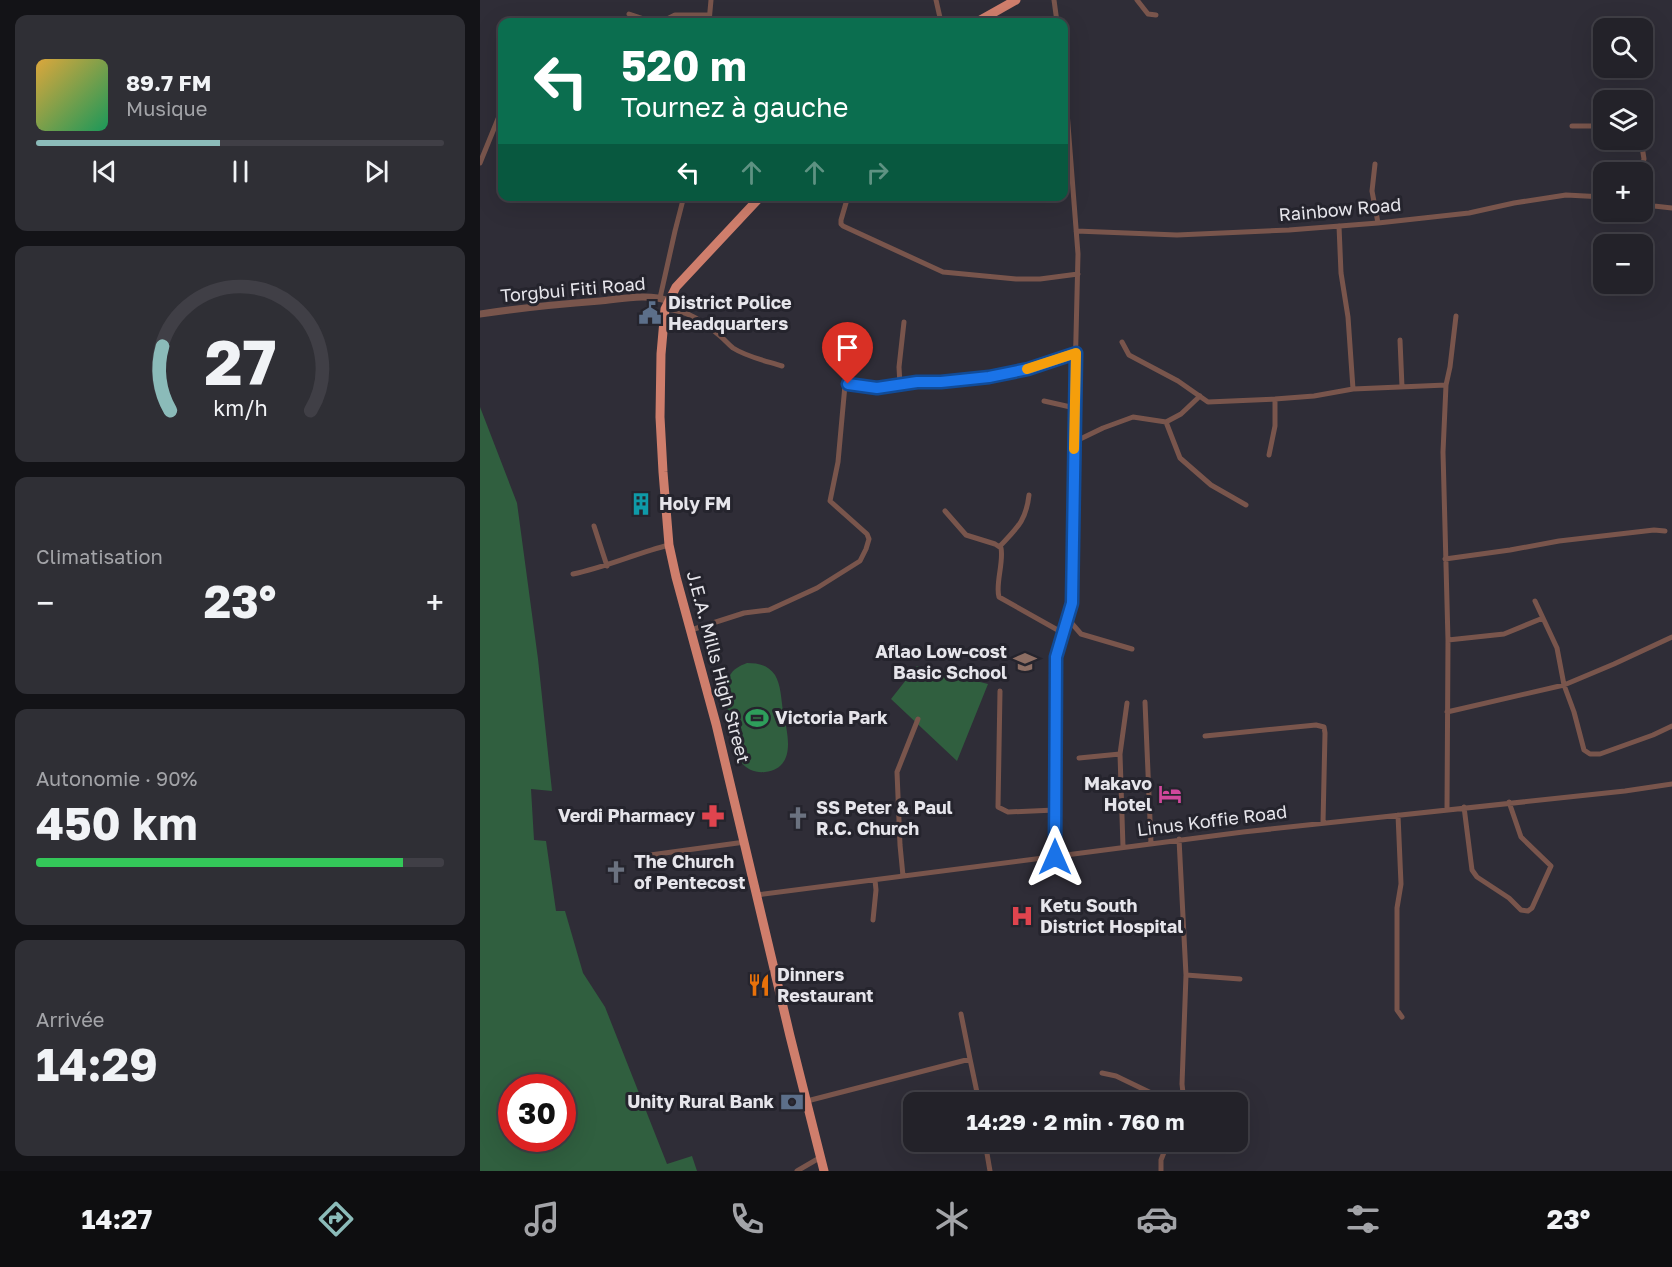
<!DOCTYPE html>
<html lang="fr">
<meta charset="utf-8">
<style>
:root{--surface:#232229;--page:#2f2f35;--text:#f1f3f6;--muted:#a3a4a8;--line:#403f46;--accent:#8bbbb9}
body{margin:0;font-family:"Golos Text",sans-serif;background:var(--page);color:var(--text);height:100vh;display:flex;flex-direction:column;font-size:22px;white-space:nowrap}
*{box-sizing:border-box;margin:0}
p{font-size:20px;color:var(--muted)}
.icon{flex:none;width:33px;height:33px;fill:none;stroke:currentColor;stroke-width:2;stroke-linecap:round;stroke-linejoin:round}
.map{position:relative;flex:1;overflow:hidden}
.panel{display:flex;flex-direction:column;gap:15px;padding:15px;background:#131317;width:480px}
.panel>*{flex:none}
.guide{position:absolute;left:18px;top:18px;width:570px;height:183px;border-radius:12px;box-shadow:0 6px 24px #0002,0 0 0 2px var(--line);background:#0b6e4f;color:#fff;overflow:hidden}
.buttons{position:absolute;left:1113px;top:18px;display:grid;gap:12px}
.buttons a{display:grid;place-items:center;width:60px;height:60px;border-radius:12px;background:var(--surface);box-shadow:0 6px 24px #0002,0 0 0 2px var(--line);font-size:30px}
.speed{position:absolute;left:18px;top:1074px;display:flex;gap:12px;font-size:30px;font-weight:700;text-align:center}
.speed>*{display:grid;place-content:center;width:78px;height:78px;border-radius:50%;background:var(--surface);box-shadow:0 6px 24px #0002,0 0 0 2px var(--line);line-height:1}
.speed .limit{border:9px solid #d22;background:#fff;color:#111}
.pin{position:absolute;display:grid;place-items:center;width:51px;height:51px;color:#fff;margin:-62px -26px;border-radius:50% 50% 50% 0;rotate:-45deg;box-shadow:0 0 6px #0007}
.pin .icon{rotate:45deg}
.me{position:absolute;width:66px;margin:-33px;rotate:0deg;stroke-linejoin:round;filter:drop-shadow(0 0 4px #0008)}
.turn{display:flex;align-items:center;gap:21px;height:126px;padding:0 24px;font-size:27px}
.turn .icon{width:78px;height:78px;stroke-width:2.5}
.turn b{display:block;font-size:42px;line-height:51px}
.lanes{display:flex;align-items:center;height:57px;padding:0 24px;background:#0003;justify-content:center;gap:30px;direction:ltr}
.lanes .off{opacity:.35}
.big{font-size:45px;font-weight:700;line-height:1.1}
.panel .widget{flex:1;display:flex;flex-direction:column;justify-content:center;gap:9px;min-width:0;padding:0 21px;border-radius:12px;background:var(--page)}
.panel .dial{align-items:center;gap:0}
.dial svg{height:156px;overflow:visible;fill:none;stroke:var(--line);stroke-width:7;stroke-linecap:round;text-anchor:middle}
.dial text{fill:var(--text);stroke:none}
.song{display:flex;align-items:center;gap:18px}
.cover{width:72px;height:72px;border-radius:9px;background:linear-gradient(135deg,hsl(40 70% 55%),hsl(150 70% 35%))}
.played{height:6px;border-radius:3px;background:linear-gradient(90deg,var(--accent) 45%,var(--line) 45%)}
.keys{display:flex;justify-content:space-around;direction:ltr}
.heat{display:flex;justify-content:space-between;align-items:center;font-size:33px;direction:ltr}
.charge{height:9px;border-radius:4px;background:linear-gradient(90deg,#34c759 90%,var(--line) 0)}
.trip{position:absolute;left:423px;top:1092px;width:345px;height:60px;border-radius:12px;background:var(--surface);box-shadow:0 6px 24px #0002,0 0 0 2px var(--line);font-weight:700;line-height:60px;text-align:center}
.dock{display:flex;height:96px;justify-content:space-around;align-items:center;background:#0e0e10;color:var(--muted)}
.dock .icon{width:42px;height:42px}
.dock .current{color:var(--accent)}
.dock b{font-size:27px;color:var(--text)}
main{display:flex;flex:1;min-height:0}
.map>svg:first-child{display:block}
.green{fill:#305f3f;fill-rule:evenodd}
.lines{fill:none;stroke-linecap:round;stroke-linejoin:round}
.minor{stroke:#79554c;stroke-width:5}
.tertiary{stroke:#79554c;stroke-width:7}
.trunk{stroke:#cf7e6c;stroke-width:9}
.route-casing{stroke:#114b97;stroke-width:15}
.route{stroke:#1a73e8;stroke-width:10}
.slow{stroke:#f59e0b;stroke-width:10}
.labels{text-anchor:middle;stroke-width:6;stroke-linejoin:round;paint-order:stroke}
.street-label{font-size:18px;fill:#e6e5eb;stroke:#25242d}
.poi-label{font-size:18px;font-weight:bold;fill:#e6e5eb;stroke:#25242d;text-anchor:start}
</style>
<main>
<section class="panel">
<div class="widget">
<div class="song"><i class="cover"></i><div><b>89.7 FM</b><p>Musique</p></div></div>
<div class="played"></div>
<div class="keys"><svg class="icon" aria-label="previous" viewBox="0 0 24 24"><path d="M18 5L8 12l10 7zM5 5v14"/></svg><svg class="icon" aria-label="pause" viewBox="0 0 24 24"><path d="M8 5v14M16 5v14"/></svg><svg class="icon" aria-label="next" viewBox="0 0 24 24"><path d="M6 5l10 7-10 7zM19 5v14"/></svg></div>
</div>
<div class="widget dial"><svg viewBox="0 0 100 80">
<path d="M14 69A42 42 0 1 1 86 69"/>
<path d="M14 69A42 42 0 0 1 10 36" stroke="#8bbbb9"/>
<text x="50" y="56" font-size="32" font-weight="700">27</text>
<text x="50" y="72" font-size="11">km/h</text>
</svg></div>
<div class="widget"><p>Climatisation</p>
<div class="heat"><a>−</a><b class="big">23°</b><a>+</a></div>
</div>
<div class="widget"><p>Autonomie · 90%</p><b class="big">450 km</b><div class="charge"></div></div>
<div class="widget"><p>Arrivée</p><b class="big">14:29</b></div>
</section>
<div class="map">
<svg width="1192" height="1171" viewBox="0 0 1192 1171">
<rect width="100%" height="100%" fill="#2f2d37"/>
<path class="green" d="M0,407L37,503L58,659L72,791L51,789L54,840L66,841L76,911H85L103,973L125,1007L187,1164L212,1156L217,1171H0ZM32,1088H82V1138H32Z
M267,663C278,663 288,665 295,675C301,685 301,699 303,711C307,732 318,768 285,772C276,773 267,770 261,762C254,754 244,697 246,686C246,684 248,678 249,677C253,669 259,666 267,663Z
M437,666L508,684L477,761L411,699Z"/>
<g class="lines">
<path class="minor" d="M456,0L461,22
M574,0L577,22
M657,0L668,14L676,15
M149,14L173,22L183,21L195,15H229
M229,22L231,0
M1092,126H1124
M0,163L22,109
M895,164L892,191L898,223
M1160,172L1164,159L1161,140
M368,196L361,220V224L363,226L463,272L536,279H560L598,274
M1162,203L1174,206L1192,208
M859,226L861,273L868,317L873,389
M596,231L697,235L809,230L898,223L989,213L1034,203L1086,195L1124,197
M180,298L195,231L204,196
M185,309C209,311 221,320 239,335C244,339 248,344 253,348C267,357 286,361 302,366
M920,340L922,387
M642,342L649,355L698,381L728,402L795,399L834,396L873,389L966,385
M420,385L419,367L424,322
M564,401L595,408
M686,422L701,414L720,396
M594,442L623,428L653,417L686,422L700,458L731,485L766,505
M789,455L795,426V399
M465,511L486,535L515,544L521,548C524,562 515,585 519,597L583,633
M114,526L127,566
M520,546C537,528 546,521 549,495
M965,559L1030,550L1079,541L1174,530L1185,531
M93,574C126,567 157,553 189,545
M1055,601L1077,648L1084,685L1094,712L1104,750L1110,754H1120L1173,735L1192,726
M588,619L601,634L652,649
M211,630L264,613L289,610L337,588L380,561L386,549L389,539L387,534L350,501L358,462L365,385L372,383L397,388L437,383L461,382L509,377L548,369L596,353
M968,640L1024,634L1063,618
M520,691L518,807L528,812L575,810
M665,702L671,843
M967,712L1084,685L1134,664L1192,637
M725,736L836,725L844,727L845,733L843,823
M599,758L640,754
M984,807L992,870L997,877L1029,898L1041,910L1048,911L1052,908L1071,866L1041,837L1029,802
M967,809L968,640L963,452L966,385L970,367L976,316
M918,815L921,884L917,908V1010L922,1017
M699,839L706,975L702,1084L704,1102
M643,847L640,754L647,703
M163,856L265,842
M575,857L576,657L592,603L593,459L598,254L584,73
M423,876L420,845L417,772L438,719
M277,895L763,832L1145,791L1192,784
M393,920L396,890L395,880
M706,975L760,979
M481,1014L490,1059
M622,1073L636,1076L690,1102
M327,1101L490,1059L499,1102
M694,1102L698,1100L702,1093
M505,1142L510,1171
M317,1171L341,1157
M681,1171V1160L688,1142"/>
<path class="tertiary" d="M0,314C40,308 80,304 120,301C141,299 169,293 189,301"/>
<path class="trunk" d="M497,22L536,0
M281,196L196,287L185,309L181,354L180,417L183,472L189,545L196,577L236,724L310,1036L344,1171"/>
</g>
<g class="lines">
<g class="route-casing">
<path id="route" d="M368,384L397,388L437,382H461L509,377L548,369L596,353L592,603L576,657L575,857"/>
</g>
<use href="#route" class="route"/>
<path class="slow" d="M547,369L596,353L594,449"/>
</g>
<defs>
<g id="civic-bare" transform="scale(1.8)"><path d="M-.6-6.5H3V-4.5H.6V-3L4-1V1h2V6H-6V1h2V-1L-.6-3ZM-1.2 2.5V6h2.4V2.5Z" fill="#5c6f8a" stroke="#25242d" stroke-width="2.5" paint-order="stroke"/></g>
<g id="building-bare" transform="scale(1.8)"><path d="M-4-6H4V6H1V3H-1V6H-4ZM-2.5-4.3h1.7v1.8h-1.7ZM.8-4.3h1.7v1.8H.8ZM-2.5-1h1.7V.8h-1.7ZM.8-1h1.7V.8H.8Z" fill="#0f9aa8" stroke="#25242d" stroke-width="2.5" paint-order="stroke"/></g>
<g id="school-bare" transform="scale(1.8)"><path d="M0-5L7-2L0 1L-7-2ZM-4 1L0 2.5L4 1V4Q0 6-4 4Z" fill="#8d6e63" stroke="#25242d" stroke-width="2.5" paint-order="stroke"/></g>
<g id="stadium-bare" transform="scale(1.8)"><path d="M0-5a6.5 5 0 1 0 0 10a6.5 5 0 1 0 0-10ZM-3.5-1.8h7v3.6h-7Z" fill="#2e9e5b" stroke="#25242d" stroke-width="2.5" paint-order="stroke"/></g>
<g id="hotel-bare" transform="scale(1.8)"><path d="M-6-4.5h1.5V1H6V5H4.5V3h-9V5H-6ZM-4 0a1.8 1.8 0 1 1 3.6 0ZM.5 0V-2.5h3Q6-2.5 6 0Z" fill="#d1479c" stroke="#25242d" stroke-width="2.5" paint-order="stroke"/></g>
<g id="pharmacy-bare" transform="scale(1.8)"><path d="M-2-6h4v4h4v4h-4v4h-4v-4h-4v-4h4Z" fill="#e0444e" stroke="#25242d" stroke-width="2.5" paint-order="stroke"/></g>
<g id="church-bare" transform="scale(1.8)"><path d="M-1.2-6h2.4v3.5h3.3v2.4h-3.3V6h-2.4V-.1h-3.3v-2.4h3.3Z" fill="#6b7280" stroke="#25242d" stroke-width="2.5" paint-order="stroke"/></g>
<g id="hospital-bare" transform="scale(1.8)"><path d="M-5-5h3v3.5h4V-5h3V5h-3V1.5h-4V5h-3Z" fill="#e0444e" stroke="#25242d" stroke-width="2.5" paint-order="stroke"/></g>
<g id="restaurant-bare" transform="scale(1.8)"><path d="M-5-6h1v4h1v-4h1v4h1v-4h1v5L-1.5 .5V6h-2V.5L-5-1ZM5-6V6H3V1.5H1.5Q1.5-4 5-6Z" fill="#e8710a" stroke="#25242d" stroke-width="2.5" paint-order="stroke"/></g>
<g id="bank-bare" transform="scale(1.8)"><path d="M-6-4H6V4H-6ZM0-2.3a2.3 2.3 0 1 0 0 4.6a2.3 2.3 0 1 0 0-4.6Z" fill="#5c6f8a" stroke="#25242d" stroke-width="2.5" paint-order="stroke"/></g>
</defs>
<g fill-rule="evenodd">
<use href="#civic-bare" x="170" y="313"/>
<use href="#building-bare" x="161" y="504"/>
<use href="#school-bare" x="545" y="662"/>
<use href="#stadium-bare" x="277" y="718"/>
<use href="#hotel-bare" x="690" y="794"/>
<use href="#pharmacy-bare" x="233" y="816"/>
<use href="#church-bare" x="318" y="818"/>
<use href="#church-bare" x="136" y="872"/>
<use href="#hospital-bare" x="542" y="916"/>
<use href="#restaurant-bare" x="279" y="985"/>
<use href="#bank-bare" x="312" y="1102"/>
</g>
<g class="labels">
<g class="street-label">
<text transform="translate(860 210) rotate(-5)" y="6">Rainbow Road</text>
<text transform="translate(93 290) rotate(-5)" y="6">Torgbui Fiti Road</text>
<text transform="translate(238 667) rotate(75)" y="6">J.E.A. Mills High Street</text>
<text transform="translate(732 821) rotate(-7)" y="6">Linus Koffie Road</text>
</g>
<g class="poi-label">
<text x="188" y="309">District Police<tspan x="188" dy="21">Headquarters</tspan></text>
<text x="179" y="510">Holy FM</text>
<text x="527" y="658" text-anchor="end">Aflao Low-cost<tspan x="527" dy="21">Basic School</tspan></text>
<text x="295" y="724">Victoria Park</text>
<text x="672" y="790" text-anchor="end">Makavo<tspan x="672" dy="21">Hotel</tspan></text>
<text x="336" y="814">SS Peter &amp; Paul<tspan x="336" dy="21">R.C. Church</tspan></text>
<text x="215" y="822" text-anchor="end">Verdi Pharmacy</text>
<text x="154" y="868">The Church<tspan x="154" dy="21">of Pentecost</tspan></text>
<text x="560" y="912">Ketu South<tspan x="560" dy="21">District Hospital</tspan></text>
<text x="297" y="981">Dinners<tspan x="297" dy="21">Restaurant</tspan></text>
<text x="294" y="1108" text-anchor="end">Unity Rural Bank</text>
</g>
</g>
</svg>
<div class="buttons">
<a><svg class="icon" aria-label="search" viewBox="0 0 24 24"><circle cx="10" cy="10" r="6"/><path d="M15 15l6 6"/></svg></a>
<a><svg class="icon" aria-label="layers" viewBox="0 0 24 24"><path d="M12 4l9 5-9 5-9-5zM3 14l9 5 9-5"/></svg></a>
<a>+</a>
<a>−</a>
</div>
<div class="speed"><div class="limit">30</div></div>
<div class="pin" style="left:368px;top:384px;background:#d93025"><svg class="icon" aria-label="arrive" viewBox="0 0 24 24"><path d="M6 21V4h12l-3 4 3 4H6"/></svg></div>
<svg class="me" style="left:575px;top:857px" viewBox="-20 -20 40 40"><path d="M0-17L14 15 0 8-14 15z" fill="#1a73e8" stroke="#fff" stroke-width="4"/></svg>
<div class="trip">14:29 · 2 min · 760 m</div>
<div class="guide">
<div class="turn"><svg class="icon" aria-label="left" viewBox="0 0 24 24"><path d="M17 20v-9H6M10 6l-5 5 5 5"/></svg><div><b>520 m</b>Tournez à gauche</div></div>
<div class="lanes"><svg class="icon" aria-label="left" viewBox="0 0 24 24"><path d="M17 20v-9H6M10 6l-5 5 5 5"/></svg><svg class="icon off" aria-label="ahead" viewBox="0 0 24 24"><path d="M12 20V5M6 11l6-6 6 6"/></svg><svg class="icon off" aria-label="ahead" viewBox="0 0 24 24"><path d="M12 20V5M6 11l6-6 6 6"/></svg><svg class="icon off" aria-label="right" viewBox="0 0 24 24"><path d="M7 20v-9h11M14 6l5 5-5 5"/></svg></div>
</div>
</div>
</main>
<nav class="dock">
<b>14:27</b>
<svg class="icon current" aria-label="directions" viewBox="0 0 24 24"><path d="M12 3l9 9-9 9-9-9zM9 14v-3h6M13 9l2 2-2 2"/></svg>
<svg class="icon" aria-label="music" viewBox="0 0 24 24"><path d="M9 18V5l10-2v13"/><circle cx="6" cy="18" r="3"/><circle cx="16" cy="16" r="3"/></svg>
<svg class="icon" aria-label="phone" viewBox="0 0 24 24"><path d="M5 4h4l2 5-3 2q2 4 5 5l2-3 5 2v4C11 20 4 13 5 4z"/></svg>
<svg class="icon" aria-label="climate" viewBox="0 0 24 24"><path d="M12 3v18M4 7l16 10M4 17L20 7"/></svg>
<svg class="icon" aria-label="car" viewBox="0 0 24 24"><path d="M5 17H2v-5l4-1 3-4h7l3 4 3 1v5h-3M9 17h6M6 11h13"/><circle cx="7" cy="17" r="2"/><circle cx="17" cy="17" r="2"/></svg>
<svg class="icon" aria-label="filters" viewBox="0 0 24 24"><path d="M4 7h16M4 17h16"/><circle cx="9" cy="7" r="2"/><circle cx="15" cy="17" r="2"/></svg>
<b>23°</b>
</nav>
